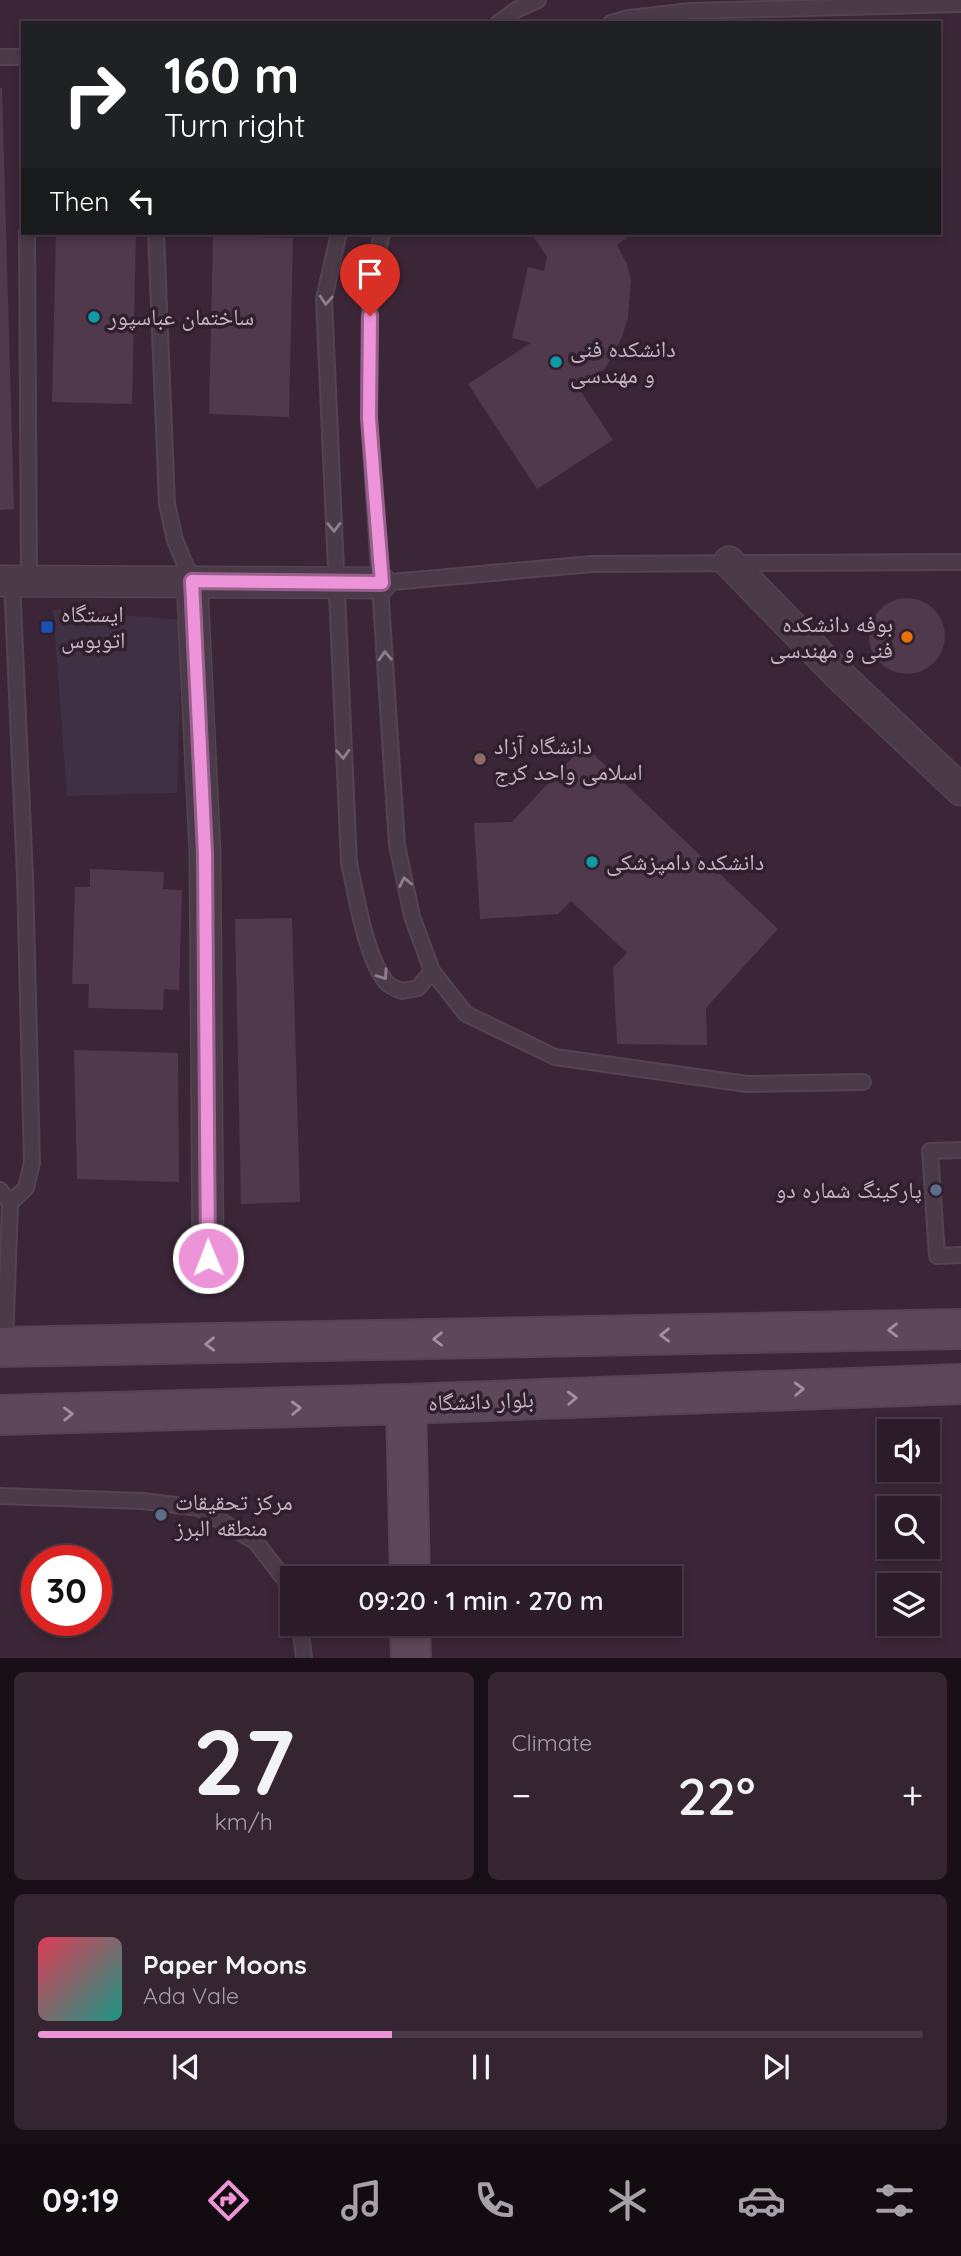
<!DOCTYPE html>
<meta charset="utf-8">
<style>
:root{--surface:#2c1c29;--page:#342531;--text:#f1f3f6;--muted:#a6a1a8;--line:#483a46;--accent:#ed94d9}
body{margin:0;font-family:Quicksand,"Noto Naskh Arabic",sans-serif;background:var(--page);color:var(--text);height:100vh;display:flex;flex-direction:column;font-size:26px;white-space:nowrap}
*{box-sizing:border-box;margin:0}
p{font-size:23px;color:var(--muted)}
.icon{flex:none;width:38px;height:38px;fill:none;stroke:currentColor;stroke-width:2;stroke-linecap:round;stroke-linejoin:round}
.map{position:relative;height:1658px;overflow:hidden}
.side{display:flex;flex-direction:column;gap:14px;padding:14px;background:#180f17;flex:1}
.side>*{flex:none}
.banner{position:absolute;left:21px;top:21px;width:920px;height:214px;border-radius:0px;box-shadow:0 4px 10px #0003,0 0 0 2px var(--line);background:#202124;color:#fff;overflow:hidden}
.buttons{position:absolute;left:877px;top:1419px;display:grid;gap:14px}
.buttons a{display:grid;place-items:center;width:63px;height:63px;border-radius:0px;background:var(--surface);box-shadow:0 4px 10px #0003,0 0 0 2px var(--line);font-size:35px}
.speed{position:absolute;left:21px;top:1545px;display:flex;gap:14px;font-size:35px;font-weight:700;text-align:center}
.speed>*{display:grid;place-content:center;width:91px;height:91px;border-radius:50%;background:var(--surface);box-shadow:0 4px 10px #0003,0 0 0 2px var(--line);line-height:1}
.speed .limit{border:10px solid #d22;background:#fff;color:#111}
.pin{position:absolute;display:grid;place-items:center;width:60px;height:60px;color:#fff;margin:-72px -30px;border-radius:50% 50% 50% 0;rotate:-45deg;box-shadow:0 0 7px #0007}
.pin .icon{rotate:45deg}
.me{position:absolute;width:77px;margin:-38px;rotate:359deg;stroke-linejoin:round;filter:drop-shadow(0 0 5px #0008)}
.turn{display:flex;align-items:center;gap:24px;height:147px;padding:0 28px;font-size:32px}
.turn .icon{width:91px;height:91px;stroke-width:2.5}
.turn b{display:block;font-size:49px;line-height:60px}
.then{display:flex;align-items:center;height:66px;padding:0 28px;background:#0003;gap:14px;font-size:26px}
.big{font-size:52px;font-weight:600;line-height:1.1}
.side .tile{flex:1;display:flex;flex-direction:column;justify-content:center;gap:10px;min-width:0;padding:0 24px;border-radius:10px;background:var(--page)}
.side .dial{align-items:center;gap:0}
.dial b{font-size:91px;line-height:1}
.song{display:flex;align-items:center;gap:21px}
.cover{width:84px;height:84px;border-radius:10px;background:linear-gradient(135deg,hsl(350 70% 55%),hsl(170 70% 35%))}
.played{height:7px;border-radius:4px;background:linear-gradient(90deg,var(--accent) 40%,var(--line) 40%)}
.keys{display:flex;justify-content:space-around;direction:ltr}
.heat{display:flex;justify-content:space-between;align-items:center;font-size:38px;direction:ltr}
.side .tiles{flex:1;display:grid;gap:14px;grid-template-columns:1fr 1fr}
.tile:last-child{grid-column:span 2}
.trip{position:absolute;left:280px;top:1566px;width:402px;height:70px;border-radius:0px;background:var(--surface);box-shadow:0 4px 10px #0003,0 0 0 2px var(--line);font-weight:600;line-height:70px;text-align:center}
.menu{display:flex;height:112px;justify-content:space-around;align-items:center;background:#120b10;color:var(--muted)}
.menu .icon{width:49px;height:49px}
.menu .on{color:var(--accent)}
.menu b{font-size:32px;color:var(--text)}
.map>svg:first-child{display:block}
.green{fill:#3f3044}
.building{fill:#50384d}
.lines{fill:none;stroke-linecap:round;stroke-linejoin:round}
.lane-casing{stroke:#544351;stroke-width:18}
.street-casing{stroke:#544351;stroke-width:33}
.secondary-casing{stroke:#544351;stroke-width:42}
.lane{stroke:#4b3a48;stroke-width:14}
.street{stroke:#4b3a48;stroke-width:30}
.secondary{stroke:#5d4859;stroke-width:38}
.oneway{stroke:#8f7e8c}
.oneway2{stroke:#a18f9e}
.route-casing{stroke:#9a608d;stroke-width:18}
.route{stroke:#ed94d9;stroke-width:12}
.culture-dot{fill:#0f9aa8;stroke:#301f2d;stroke-width:2.5}
.transit-dot{fill:#1a4fb4;stroke:#301f2d;stroke-width:2.5}
.food-dot{fill:#e8710a;stroke:#301f2d;stroke-width:2.5}
.education-dot{fill:#8d6e63;stroke:#301f2d;stroke-width:2.5}
.service-dot{fill:#5c6f8a;stroke:#301f2d;stroke-width:2.5}
.labels{text-anchor:middle;stroke-width:7;stroke-linejoin:round;paint-order:stroke}
.poi-label{font-size:23px;fill:#c6b5c3;stroke:#301f2d;text-anchor:start}
.street-label{font-size:23px;fill:#c6b5c3;stroke:#301f2d}
</style>
<div class="map">
<svg width="961" height="1658" viewBox="0 0 961 1658">
<rect width="100%" height="100%" fill="#3b2637"/>
<path class="green" d="M53,609L182,620L177,793L67,796Z"/>
<path class="building" d="M0,88H2L14,509L0,510Z
M56,233H136L132,404L52,402Z
M531,233H634L617,245L627,264L631,281L628,317L622,337L605,369L577,386L613,440L537,489L468,384L531,343L512,338L528,267L544,271L547,257Z
M213,236L293,238L289,417L209,414Z
M869 636a38 38 0 1 1 76 0a38 38 0 1 1-76 0Z
M584,745L778,929L706,1008L707,1045L617,1044L613,967L627,953L571,901L558,914L480,919L474,823L512,822Z
M90,869L164,872L163,889L182,890L179,990L164,989L163,1010L88,1008L89,984H72L75,887H90Z
M292,918L300,1202L241,1204L235,919Z
M74,1050L178,1053L179,1182L77,1179Z"/>
<g class="lines">
<g class="lane-casing">
<path id="lane" d="M498,23L516,10L538,0
M611,23L629,18L691,11L961,4
M0,57H23
M27,233L29,580
M156,233L167,504L175,540L192,581
M339,233L324,299L349,863C356,894 366,960 387,983C391,987 397,989 402,991L418,988L432,971
M382,233L370,290L369,418L397,845L412,916L432,971L466,1014L555,1057L747,1084L863,1082
M381,583L592,564L961,562
M961,1150L930,1151L937,1256L961,1255
M0,1190L10,1203L26,1188L32,1163L25,876L12,581
M5,1346L10,1203
M0,1496L143,1501L199,1508L256,1542L292,1589
M300,1624L304,1658"/>
</g>
<g class="street-casing">
<path id="street" d="M729,562L837,673L961,790
M0,581L381,583
M192,581L205,853L208,1258"/>
</g>
<g class="secondary-casing">
<path id="secondary" d="M0,1347L961,1329
M406,1404L410,1578
M0,1415L406,1404L961,1384
M410,1624L411,1658"/>
</g>
<use href="#lane" class="lane"/>
<use href="#street" class="street"/>
<use href="#secondary" class="secondary"/>
</g>
<defs><path id="oneway-chevron" d="M-2-3.5L2.5 0L-2 3.5" fill="none" stroke-width="1.6" stroke-linecap="round" stroke-linejoin="round" transform="scale(1.75)"/></defs>
<g class="oneway">
<use href="#oneway-chevron" transform="translate(326 300) rotate(94)"/>
<use href="#oneway-chevron" transform="translate(334 527) rotate(89)"/>
<use href="#oneway-chevron" transform="translate(385 656) rotate(-93)"/>
<use href="#oneway-chevron" transform="translate(343 754) rotate(87)"/>
<use href="#oneway-chevron" transform="translate(405 882) rotate(-102)"/>
<use href="#oneway-chevron" transform="translate(383 975) rotate(55)"/>
</g>
<g class="oneway2">
<use href="#oneway-chevron" transform="translate(893 1330) rotate(179)"/>
<use href="#oneway-chevron" transform="translate(665 1335) rotate(179)"/>
<use href="#oneway-chevron" transform="translate(438 1339) rotate(179)"/>
<use href="#oneway-chevron" transform="translate(210 1344) rotate(179)"/>
<use href="#oneway-chevron" transform="translate(799 1389) rotate(-2)"/>
<use href="#oneway-chevron" transform="translate(572 1398) rotate(-2)"/>
<use href="#oneway-chevron" transform="translate(296 1408) rotate(-2)"/>
<use href="#oneway-chevron" transform="translate(68 1414) rotate(-1)"/>
</g>
<g class="lines">
<g class="route-casing">
<path id="route" d="M208,1258L205,853L192,581L382,583L369,418L370,316"/>
</g>
<use href="#route" class="route"/>
</g>
<g class="culture-dot">
<circle cx="94" cy="317" r="7"/>
<circle cx="556" cy="362" r="7"/>
<circle cx="592" cy="862" r="7"/>
</g>
<rect class="transit-dot" x="40" y="620" width="14" height="14" rx="3.5"/>
<circle class="food-dot" cx="907" cy="637" r="7"/>
<circle class="education-dot" cx="480" cy="759" r="7"/>
<g class="service-dot">
<circle cx="936" cy="1190" r="7"/>
<circle cx="161" cy="1515" r="7"/>
</g>
<g class="labels">
<g class="poi-label">
<text x="108" y="325">ساختمان عباسپور</text>
<text x="570" y="357">دانشکده فنی<tspan x="570" dy="26">و مهندسی</tspan></text>
<text x="61" y="622">ایستگاه<tspan x="61" dy="26">اتوبوس</tspan></text>
<text x="893" y="632" text-anchor="end">بوفه دانشکده<tspan x="893" dy="26">فنی و مهندسی</tspan></text>
<text x="494" y="754">دانشگاه آزاد<tspan x="494" dy="26">اسلامی واحد کرج</tspan></text>
<text x="606" y="870">دانشکده دامپزشکی</text>
<text x="922" y="1198" text-anchor="end">پارکینگ شماره دو</text>
<text x="175" y="1510">مرکز تحقیقات<tspan x="175" dy="26">منطقه البرز</tspan></text>
</g>
<g class="street-label">
<text transform="translate(481 1401) rotate(-2)" y="8">بلوار دانشگاه</text>
</g>
</g>
</svg>
<div class="buttons">
<a><svg class="icon" aria-label="sound" viewBox="0 0 24 24"><path d="M4 9h4l5-4v14l-5-4H4zM17 9q2 3 0 6"/></svg></a>
<a><svg class="icon" aria-label="search" viewBox="0 0 24 24"><circle cx="10" cy="10" r="6"/><path d="M15 15l6 6"/></svg></a>
<a><svg class="icon" aria-label="layers" viewBox="0 0 24 24"><path d="M12 4l9 5-9 5-9-5zM3 14l9 5 9-5"/></svg></a>
</div>
<div class="speed"><div class="limit">30</div></div>
<div class="pin" style="left:370px;top:316px;background:#d93025"><svg class="icon" aria-label="arrive" viewBox="0 0 24 24"><path d="M6 21V4h12l-3 4 3 4H6"/></svg></div>
<svg class="me" style="left:208px;top:1258px" viewBox="-20 -20 40 40"><circle r="17" fill="#ed94d9" stroke="#fff" stroke-width="3"/><path d="M0-11L8 9 0 5-8 9z" fill="#fff"/></svg>
<div class="trip">09:20 · 1 min · 270 m</div>
<div class="banner">
<div class="turn"><svg class="icon" aria-label="right" viewBox="0 0 24 24"><path d="M7 20v-9h11M14 6l5 5-5 5"/></svg><div><b>160 m</b>Turn right</div></div>
<div class="then">Then<svg class="icon" aria-label="left" viewBox="0 0 24 24"><path d="M17 20v-9H6M10 6l-5 5 5 5"/></svg></div>
</div>
</div>
<section class="side">
<div class="tiles">
<div class="tile dial"><b>27</b><p>km/h</p></div>
<div class="tile"><p>Climate</p>
<div class="heat"><a>−</a><b class="big">22°</b><a>+</a></div>
</div>
<div class="tile">
<div class="song"><i class="cover"></i><div><b>Paper Moons</b><p>Ada Vale</p></div></div>
<div class="played"></div>
<div class="keys"><svg class="icon" aria-label="previous" viewBox="0 0 24 24"><path d="M18 5L8 12l10 7zM5 5v14"/></svg><svg class="icon" aria-label="pause" viewBox="0 0 24 24"><path d="M8 5v14M16 5v14"/></svg><svg class="icon" aria-label="next" viewBox="0 0 24 24"><path d="M6 5l10 7-10 7zM19 5v14"/></svg></div>
</div>
</div>
</section>
<nav class="menu">
<b>09:19</b>
<svg class="icon on" aria-label="directions" viewBox="0 0 24 24"><path d="M12 3l9 9-9 9-9-9zM9 14v-3h6M13 9l2 2-2 2"/></svg>
<svg class="icon" aria-label="music" viewBox="0 0 24 24"><path d="M9 18V5l10-2v13"/><circle cx="6" cy="18" r="3"/><circle cx="16" cy="16" r="3"/></svg>
<svg class="icon" aria-label="phone" viewBox="0 0 24 24"><path d="M5 4h4l2 5-3 2q2 4 5 5l2-3 5 2v4C11 20 4 13 5 4z"/></svg>
<svg class="icon" aria-label="climate" viewBox="0 0 24 24"><path d="M12 3v18M4 7l16 10M4 17L20 7"/></svg>
<svg class="icon" aria-label="car" viewBox="0 0 24 24"><path d="M5 17H2v-5l4-1 3-4h7l3 4 3 1v5h-3M9 17h6M6 11h13"/><circle cx="7" cy="17" r="2"/><circle cx="17" cy="17" r="2"/></svg>
<svg class="icon" aria-label="filters" viewBox="0 0 24 24"><path d="M4 7h16M4 17h16"/><circle cx="9" cy="7" r="2"/><circle cx="15" cy="17" r="2"/></svg>
</nav>
